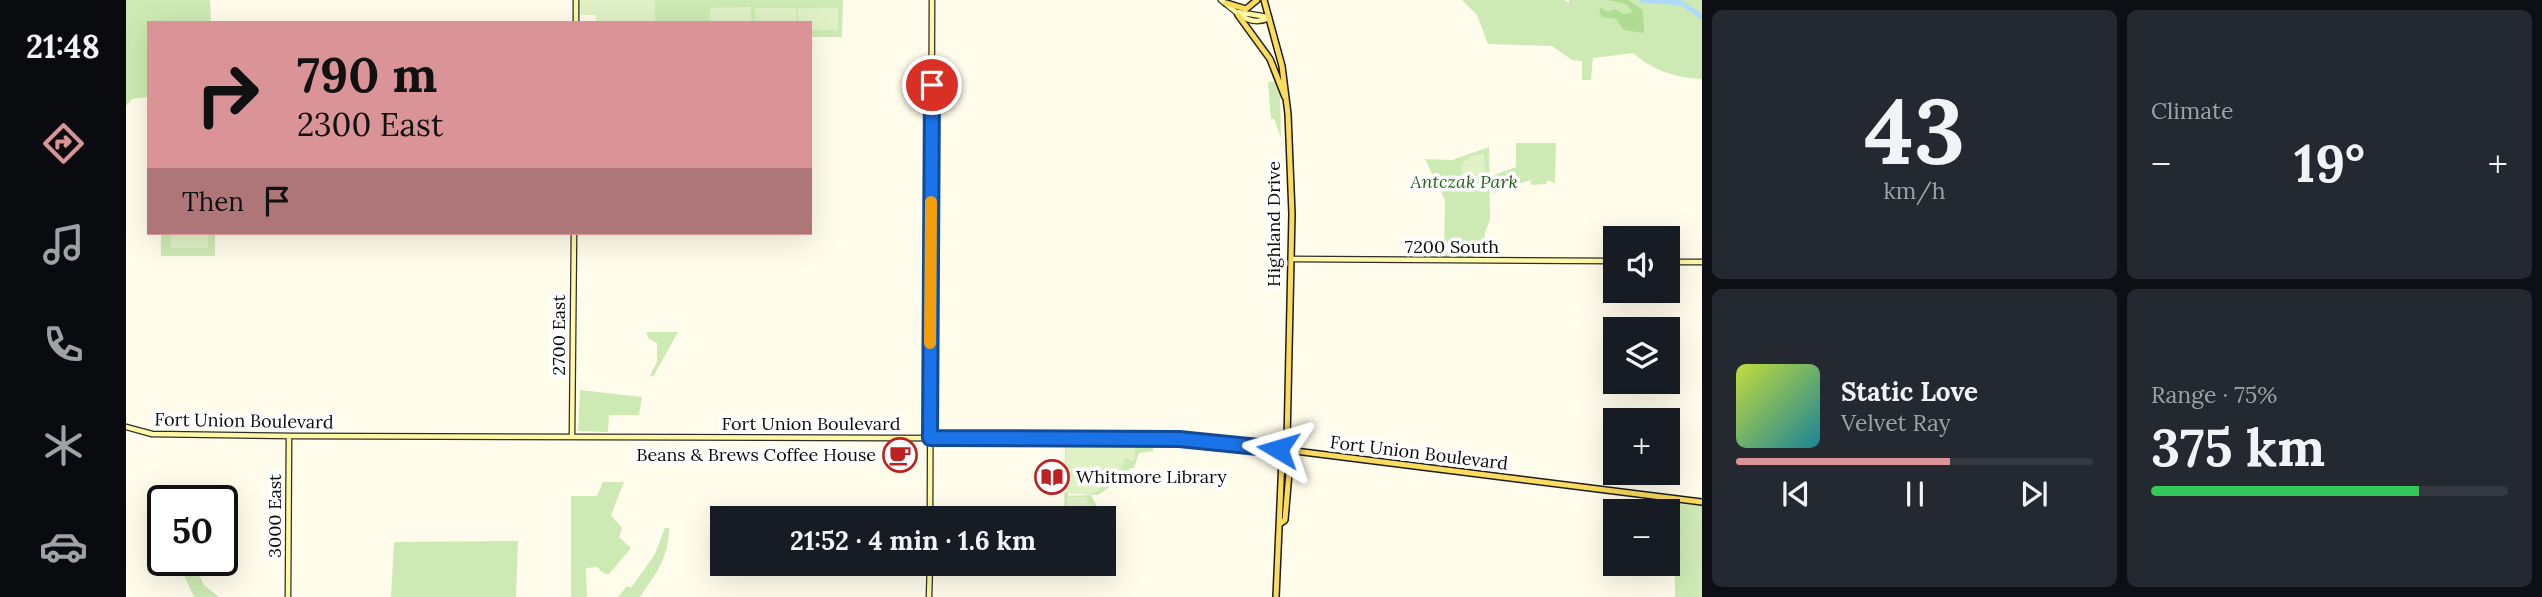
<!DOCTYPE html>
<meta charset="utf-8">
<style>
:root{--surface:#171b24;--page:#242831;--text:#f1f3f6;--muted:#9ea1a6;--line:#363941;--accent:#da9497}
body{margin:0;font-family:Lora,serif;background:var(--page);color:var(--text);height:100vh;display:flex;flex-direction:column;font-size:26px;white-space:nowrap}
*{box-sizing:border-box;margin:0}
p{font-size:23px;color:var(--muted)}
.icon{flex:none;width:38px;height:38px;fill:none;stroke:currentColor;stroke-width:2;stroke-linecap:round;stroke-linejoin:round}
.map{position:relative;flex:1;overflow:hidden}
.side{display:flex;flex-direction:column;gap:10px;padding:10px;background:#0d0f14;width:840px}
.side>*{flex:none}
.top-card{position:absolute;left:21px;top:21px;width:665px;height:214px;border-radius:0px;box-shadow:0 7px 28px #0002;background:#da9497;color:#111;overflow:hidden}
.tools{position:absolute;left:1477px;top:226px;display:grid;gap:14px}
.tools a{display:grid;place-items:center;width:77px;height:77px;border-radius:0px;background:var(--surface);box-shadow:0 7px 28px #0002;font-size:35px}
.speed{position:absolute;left:21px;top:485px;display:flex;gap:14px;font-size:35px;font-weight:700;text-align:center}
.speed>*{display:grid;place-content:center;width:91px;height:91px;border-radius:50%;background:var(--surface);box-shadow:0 7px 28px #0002;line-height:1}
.speed .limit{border:4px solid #111;border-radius:10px;background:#fff;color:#111}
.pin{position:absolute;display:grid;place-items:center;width:60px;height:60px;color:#fff;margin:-30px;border:4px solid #fff;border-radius:50%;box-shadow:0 2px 7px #0007}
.me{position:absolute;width:77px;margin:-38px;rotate:277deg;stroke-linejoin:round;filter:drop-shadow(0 0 5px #0008)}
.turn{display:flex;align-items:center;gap:24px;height:147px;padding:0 35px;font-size:32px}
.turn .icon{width:91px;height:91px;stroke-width:2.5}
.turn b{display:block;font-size:49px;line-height:60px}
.then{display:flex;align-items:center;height:66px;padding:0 35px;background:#0003;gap:14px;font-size:26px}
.big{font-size:52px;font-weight:800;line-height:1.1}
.side .card{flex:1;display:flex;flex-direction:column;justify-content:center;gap:10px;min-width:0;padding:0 24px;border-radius:10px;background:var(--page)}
.side .dial{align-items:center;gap:0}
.dial b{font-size:91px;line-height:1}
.song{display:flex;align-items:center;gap:21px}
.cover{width:84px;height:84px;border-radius:10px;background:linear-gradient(135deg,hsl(70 70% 55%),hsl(190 70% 35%))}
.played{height:7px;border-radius:4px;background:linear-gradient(90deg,var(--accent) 60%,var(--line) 60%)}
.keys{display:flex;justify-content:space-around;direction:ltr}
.heat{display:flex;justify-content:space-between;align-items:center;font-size:38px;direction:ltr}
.charge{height:10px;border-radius:5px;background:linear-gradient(90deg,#34c759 75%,var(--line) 0)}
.side .tiles{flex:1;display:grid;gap:10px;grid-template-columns:repeat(2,1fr)}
.trip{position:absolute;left:584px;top:506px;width:406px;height:70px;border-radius:0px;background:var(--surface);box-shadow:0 7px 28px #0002;font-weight:800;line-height:70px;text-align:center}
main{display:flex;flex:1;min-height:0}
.tab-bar{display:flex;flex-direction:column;width:126px;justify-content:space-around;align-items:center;background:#090b0e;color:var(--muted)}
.tab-bar .icon{width:49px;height:49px}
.tab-bar .current{color:var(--accent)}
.tab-bar b{font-size:32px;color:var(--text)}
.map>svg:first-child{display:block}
.green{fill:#ceeab4}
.forest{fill:#b0db93}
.pitch{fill:#e0f1c6}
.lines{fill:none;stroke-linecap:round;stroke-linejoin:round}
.river{stroke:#aed9f8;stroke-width:5}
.secondary-casing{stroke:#2e2e2e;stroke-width:7}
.primary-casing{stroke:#1d1d1d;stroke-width:8}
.secondary{stroke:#fff9a6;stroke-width:4.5}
.primary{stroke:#fcdc5e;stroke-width:5}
.route-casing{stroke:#114b97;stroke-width:18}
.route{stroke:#1a73e8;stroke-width:12}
.slow{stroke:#f59e0b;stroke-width:12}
.labels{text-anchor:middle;stroke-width:7;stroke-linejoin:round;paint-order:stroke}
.park-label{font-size:18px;font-style:italic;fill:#27651b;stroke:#fff}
.street-label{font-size:18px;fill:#0c0c0c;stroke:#fff}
.poi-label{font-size:18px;fill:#0c0c0c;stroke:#fff;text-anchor:end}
</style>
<main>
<nav class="tab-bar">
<b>21:48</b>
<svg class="icon current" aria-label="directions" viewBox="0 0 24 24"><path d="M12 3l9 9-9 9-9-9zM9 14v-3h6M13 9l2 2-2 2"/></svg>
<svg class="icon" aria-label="music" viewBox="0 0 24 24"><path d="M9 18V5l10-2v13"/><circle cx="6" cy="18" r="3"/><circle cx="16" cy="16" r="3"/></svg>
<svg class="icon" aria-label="phone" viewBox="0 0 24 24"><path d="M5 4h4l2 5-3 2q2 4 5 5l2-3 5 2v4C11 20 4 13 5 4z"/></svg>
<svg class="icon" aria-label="climate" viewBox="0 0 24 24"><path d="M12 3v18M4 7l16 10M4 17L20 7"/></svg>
<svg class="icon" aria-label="car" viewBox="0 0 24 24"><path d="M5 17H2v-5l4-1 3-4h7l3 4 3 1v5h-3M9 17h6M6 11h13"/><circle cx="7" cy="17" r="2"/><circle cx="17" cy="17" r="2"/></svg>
</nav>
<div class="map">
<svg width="1576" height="597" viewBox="0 0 1576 597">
<rect width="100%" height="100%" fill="#fffceb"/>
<path class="green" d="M0,0H84L85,23H23V97L6,99L0,106Z
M529,0H717L716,37H684V23H529Z
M1336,0H1438L1443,3V0H1576V79C1549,78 1526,70 1507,53L1467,58L1465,80H1456V61L1446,60L1426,46L1362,44L1351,15Z
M1142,63L1154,93L1155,138L1148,119H1145L1142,82H1148Z
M1390,143H1430L1429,183L1421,180L1420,184L1405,185L1404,181L1416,176L1367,193L1368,175L1390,167Z
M1363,147L1364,220L1359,232L1357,258H1318L1319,200L1299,159L1326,160Z
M35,233H89V256H35Z
M520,332H552L527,377L524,375L531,362V343L523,339Z
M454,390L516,397L513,415H483L482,432L452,431Z
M939,445L1027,446V451L1013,453L1008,468H1003L1005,472L972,495L942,493V496L965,495L974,512L988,508L990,513L978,518H938Z
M477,482H498L485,515L496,528L493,537L505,548L483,574H479L471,567L460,568L461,597H445V496H471Z
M1548,503L1576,506V597H1549Z
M539,528H543C543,557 530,574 514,597H492L501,586L505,588L529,554Z
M392,541L390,597H265L268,542Z
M51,560H66L78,585L93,597H68Z"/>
<path class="forest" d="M1482,0H1502L1517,10L1518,33L1498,30L1490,19L1476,17L1473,11L1475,8L1482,12L1489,9L1498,14L1507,12L1500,4Z"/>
<path class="pitch" d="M453,0H529V23H470V15H452Z
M625,7V23H584V8Z
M629,8H670V23H629Z
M672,8H712V30H684V23H672Z
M1358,154L1360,180L1337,184L1335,165L1345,156Z
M45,233H82V248H45Z
M940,445L1009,446L1008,461L999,458L994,471L978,480C973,499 956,493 939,493Z
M941,497H960L970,518H941Z"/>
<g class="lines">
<path class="river" d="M1516,0L1556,3L1576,17"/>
<g class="secondary-casing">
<path id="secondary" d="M1095,0C1110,11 1123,28 1143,18
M1111,12L1142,17
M450,23V0
M1165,259L1489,261
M1542,262H1576
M0,427L26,434L168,436L1053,439L1161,450
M446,437L448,233
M804,518L806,0
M162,597L163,436
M803,597L804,564"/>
</g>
<g class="primary-casing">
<path id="primary" d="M1138,0L1156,66L1162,114L1166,214L1161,441L1164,461L1159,520L1155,523
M1100,3L1120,9L1131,0
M1112,15L1144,59L1159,97
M1161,450L1576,502
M1150,597L1156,459L1161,450"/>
</g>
<use href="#secondary" class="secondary"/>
<use href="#primary" class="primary"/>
</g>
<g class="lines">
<g class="route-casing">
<path id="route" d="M806,85L804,438L1053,439L1152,449"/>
</g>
<use href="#route" class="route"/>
<path class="slow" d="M804,343L805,202"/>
</g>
<defs>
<g id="cafe-ring" transform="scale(1.75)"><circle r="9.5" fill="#fff" stroke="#bf2122" stroke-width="1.5"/><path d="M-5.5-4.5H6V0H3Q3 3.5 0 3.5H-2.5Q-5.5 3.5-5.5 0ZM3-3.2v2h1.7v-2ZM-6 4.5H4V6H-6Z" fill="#bf2122"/></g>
<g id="library-ring" transform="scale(1.75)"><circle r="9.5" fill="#fff" stroke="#bf2122" stroke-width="1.5"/><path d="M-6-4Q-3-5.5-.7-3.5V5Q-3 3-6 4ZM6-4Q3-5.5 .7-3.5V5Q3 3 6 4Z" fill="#bf2122"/></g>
</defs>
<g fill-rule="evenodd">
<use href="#cafe-ring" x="774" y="455"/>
<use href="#library-ring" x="926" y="477"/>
</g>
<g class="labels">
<g class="park-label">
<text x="1338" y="188">Antczak Park</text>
</g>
<g class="street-label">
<text transform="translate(1148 224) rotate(-90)" y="6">Highland Drive</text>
<text x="1326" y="253">7200 South</text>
<text transform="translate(433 335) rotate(-90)" y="6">2700 East</text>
<text transform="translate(118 421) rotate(1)" y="6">Fort Union Boulevard</text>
<text x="685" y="430">Fort Union Boulevard</text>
<text transform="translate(1293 453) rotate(7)" y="6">Fort Union Boulevard</text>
<text transform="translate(149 516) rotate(-90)" y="6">3000 East</text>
</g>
<g class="poi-label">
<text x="750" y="461">Beans &amp; Brews Coffee House</text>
<text x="950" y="483" text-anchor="start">Whitmore Library</text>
</g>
</g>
</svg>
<div class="tools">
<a><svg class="icon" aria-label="sound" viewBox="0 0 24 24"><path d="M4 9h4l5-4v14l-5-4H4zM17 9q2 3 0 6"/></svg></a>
<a><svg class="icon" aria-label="layers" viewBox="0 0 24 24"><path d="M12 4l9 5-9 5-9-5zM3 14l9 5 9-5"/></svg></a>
<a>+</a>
<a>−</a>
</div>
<div class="speed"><div class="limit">50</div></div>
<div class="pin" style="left:806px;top:85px;background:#d93025"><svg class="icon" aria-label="arrive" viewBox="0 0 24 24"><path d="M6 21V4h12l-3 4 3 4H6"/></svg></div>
<svg class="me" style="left:1152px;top:449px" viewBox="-20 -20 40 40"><path d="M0-17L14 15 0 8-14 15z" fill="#1a73e8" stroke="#fff" stroke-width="4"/></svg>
<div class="trip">21:52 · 4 min · 1.6 km</div>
<div class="top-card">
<div class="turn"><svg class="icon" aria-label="right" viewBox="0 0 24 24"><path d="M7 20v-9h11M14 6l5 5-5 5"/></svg><div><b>790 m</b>2300 East</div></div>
<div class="then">Then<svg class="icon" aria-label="arrive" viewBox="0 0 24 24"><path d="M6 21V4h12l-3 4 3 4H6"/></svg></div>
</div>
</div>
<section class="side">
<div class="tiles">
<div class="card dial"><b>43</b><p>km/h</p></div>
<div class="card"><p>Climate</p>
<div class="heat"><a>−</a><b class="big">19°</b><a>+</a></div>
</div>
<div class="card">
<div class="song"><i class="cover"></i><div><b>Static Love</b><p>Velvet Ray</p></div></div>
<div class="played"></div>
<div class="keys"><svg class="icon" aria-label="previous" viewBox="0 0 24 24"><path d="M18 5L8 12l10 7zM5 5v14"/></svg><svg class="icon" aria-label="pause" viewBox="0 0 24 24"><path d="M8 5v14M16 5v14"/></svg><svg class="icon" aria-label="next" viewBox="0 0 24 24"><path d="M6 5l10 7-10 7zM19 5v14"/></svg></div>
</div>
<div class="card"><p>Range · 75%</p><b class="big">375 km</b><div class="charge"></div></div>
</div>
</section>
</main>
